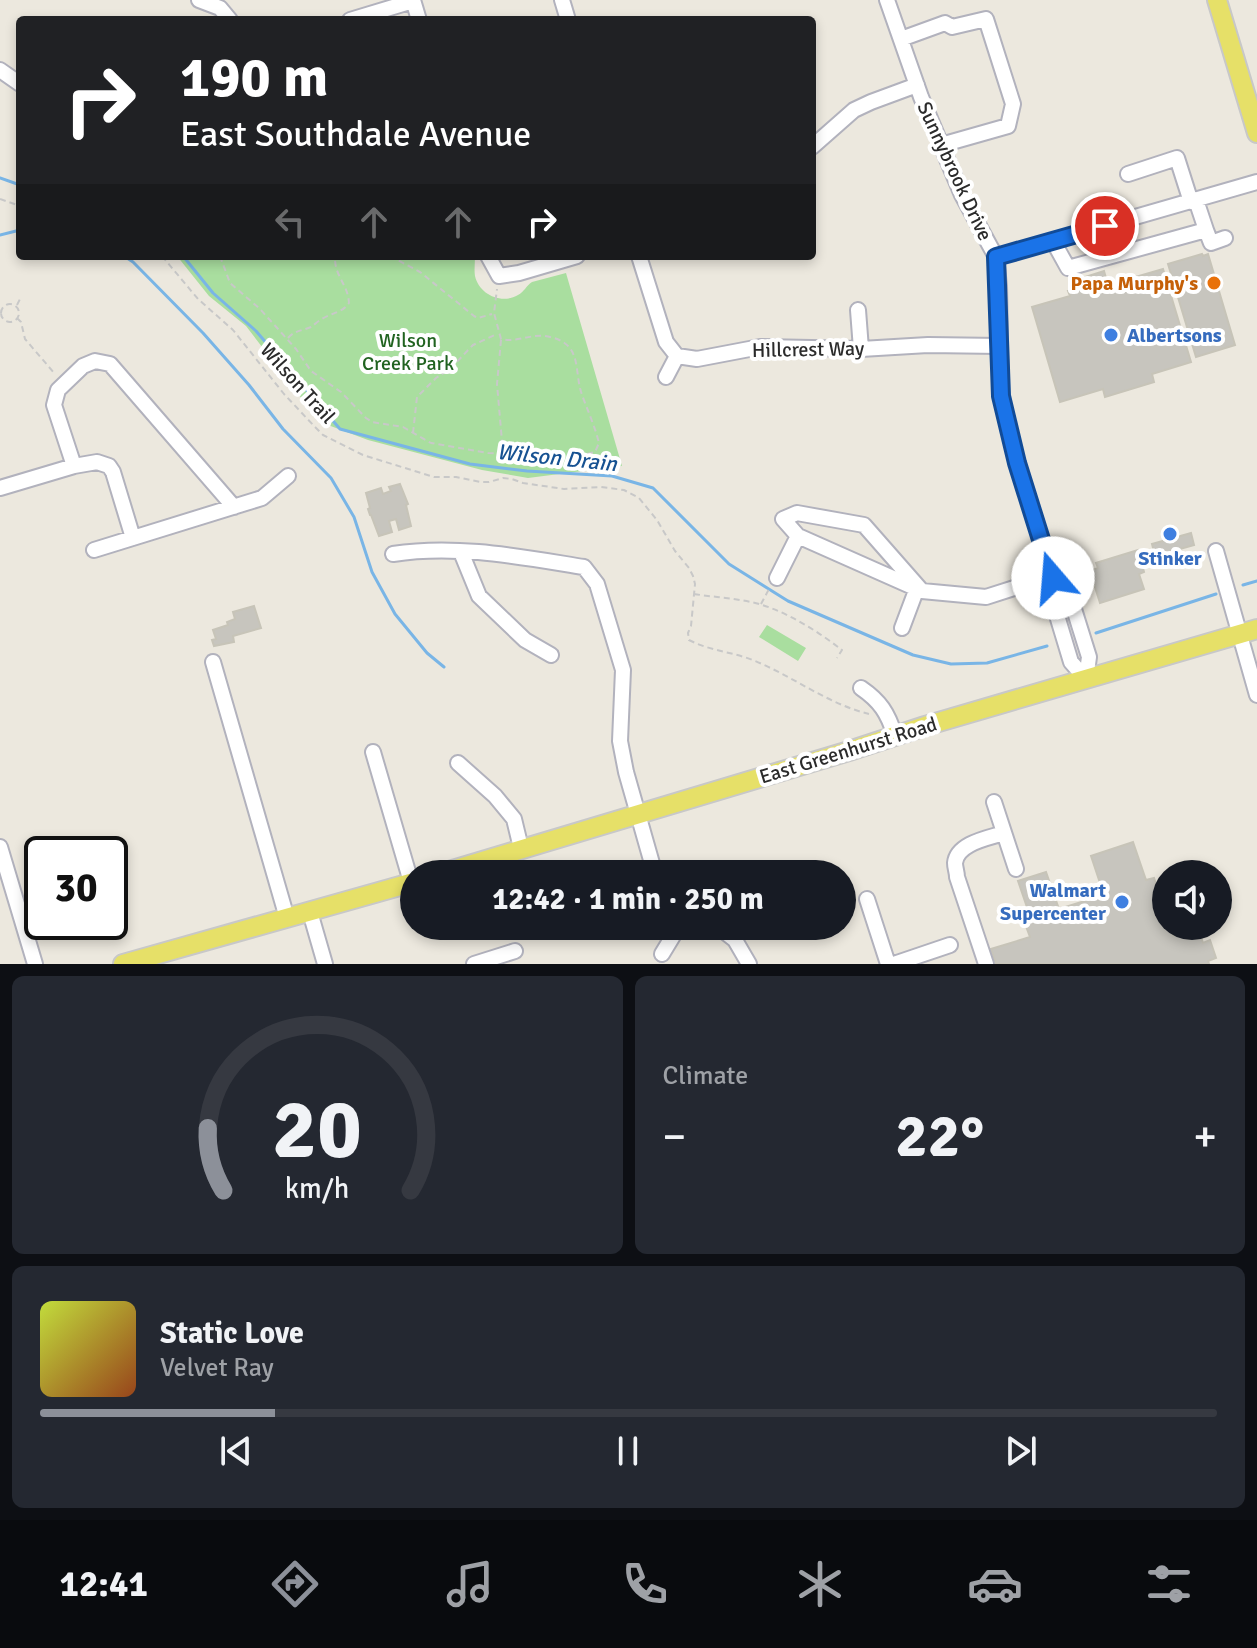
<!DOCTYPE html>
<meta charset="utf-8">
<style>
:root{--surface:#171b24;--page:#242831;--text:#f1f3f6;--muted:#9ea1a6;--line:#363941;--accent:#8c9099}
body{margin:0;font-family:Signika,sans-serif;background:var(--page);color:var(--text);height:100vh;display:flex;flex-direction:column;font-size:30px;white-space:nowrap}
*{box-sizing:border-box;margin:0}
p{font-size:26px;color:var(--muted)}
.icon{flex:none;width:44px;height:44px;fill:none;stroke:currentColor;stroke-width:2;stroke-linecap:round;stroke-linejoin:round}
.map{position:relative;height:964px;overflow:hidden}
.drawer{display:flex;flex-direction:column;gap:12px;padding:12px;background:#0d0f14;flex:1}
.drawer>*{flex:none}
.hud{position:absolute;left:16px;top:16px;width:800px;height:244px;border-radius:8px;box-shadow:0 4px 12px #0003;background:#202124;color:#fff;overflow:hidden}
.fabs{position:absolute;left:1152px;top:860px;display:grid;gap:16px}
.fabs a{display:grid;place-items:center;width:80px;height:80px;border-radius:50%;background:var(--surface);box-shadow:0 4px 12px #0003;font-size:40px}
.speed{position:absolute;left:24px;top:836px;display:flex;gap:16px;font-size:40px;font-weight:700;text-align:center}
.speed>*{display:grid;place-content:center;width:104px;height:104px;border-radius:50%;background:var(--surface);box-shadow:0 4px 12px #0003;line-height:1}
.speed .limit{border:4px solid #111;border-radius:12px;background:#fff;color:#111}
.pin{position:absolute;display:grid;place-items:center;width:68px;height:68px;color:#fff;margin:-34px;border:4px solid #fff;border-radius:50%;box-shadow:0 2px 8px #0007}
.me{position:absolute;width:88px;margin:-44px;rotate:342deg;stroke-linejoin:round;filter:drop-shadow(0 0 6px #0008)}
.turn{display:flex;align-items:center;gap:28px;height:168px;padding:0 32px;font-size:36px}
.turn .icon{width:104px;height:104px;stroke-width:2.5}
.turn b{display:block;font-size:56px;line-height:68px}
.lanes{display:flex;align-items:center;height:76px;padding:0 32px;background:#0003;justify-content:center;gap:40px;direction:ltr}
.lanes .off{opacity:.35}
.big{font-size:60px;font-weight:700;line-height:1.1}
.drawer .widget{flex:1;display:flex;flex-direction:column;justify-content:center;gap:12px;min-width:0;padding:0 28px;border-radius:12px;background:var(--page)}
.drawer .dial{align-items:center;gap:0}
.dial svg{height:208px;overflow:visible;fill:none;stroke:var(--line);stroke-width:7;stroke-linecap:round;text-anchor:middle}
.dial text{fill:var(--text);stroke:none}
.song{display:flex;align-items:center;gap:24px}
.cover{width:96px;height:96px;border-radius:12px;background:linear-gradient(135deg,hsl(70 70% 55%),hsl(20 70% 35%))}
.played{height:8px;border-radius:4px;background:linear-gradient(90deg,var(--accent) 20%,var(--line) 20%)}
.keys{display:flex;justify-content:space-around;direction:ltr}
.heat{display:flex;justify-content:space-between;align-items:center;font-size:44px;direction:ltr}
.drawer .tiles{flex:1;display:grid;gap:12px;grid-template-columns:1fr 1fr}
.widget:last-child{grid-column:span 2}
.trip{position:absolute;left:400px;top:860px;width:456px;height:80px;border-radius:40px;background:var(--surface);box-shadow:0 4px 12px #0003;font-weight:700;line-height:80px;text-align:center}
.tab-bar{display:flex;height:128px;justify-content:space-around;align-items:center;background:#090b0e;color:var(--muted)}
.tab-bar .icon{width:56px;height:56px}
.tab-bar .selected{color:var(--accent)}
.tab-bar b{font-size:36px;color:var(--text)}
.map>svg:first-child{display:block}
.green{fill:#a9de9f}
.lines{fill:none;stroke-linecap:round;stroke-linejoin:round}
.stream{stroke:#79b5e6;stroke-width:3}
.building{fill:#c7c5be;stroke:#c7c4b8;stroke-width:2}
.minor-casing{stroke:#b2b2bd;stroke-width:18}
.major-casing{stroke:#c8c8c8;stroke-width:22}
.path{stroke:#c8c8c8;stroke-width:2;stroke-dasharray:6 4;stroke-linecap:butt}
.minor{stroke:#fff;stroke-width:14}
.major{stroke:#e6e068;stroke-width:18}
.route-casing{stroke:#114b97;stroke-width:20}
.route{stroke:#1a73e8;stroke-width:14}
.food-dot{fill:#e8710a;stroke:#fff;stroke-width:3}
.shop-dot{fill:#3f7fe0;stroke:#fff;stroke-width:3}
.labels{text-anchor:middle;stroke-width:8;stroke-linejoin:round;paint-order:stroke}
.street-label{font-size:20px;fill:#2b2b2b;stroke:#fff}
.food-label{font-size:20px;font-weight:bold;fill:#c56008;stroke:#fff;text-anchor:end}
.shop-label{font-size:20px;font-weight:bold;fill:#366cbe;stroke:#fff;text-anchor:start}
.park-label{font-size:20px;fill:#216320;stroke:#fff}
.water-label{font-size:22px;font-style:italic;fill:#175292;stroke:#fff}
</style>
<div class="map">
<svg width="1257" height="964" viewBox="0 0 1257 964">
<rect width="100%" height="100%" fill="#ece8de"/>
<path class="green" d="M177,256H475C475,263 474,270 475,276C479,294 501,305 518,295C524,292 526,286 532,282L566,273L622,466L528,478L482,470L368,440L328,425L309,408L246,326L209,296Z
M767,625L806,648L798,661L759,637Z"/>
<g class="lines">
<path class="stream" d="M0,178L20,185
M0,235L20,230
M124,256L133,262L203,333L249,385L283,429L331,478L354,517L372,572L395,614L427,653L444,667
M183,256L213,293L256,331L340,429L470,464L527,471L612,476L653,488L729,564L788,601L913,655L951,664L987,663L1047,646
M1243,585L1257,581
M1096,633L1216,594"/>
</g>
<path class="building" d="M1202,254L1203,256L1208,254L1235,345L1196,357L1168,264Z
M1163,269L1191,362L1152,374L1154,382L1105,397L1103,389L1060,402L1032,307L1070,296L1068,291L1078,288L1076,280L1104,271L1108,285Z
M400,484L408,504L406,505L411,526L399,530L396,519L389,521L392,532L379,536L371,515H370L368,509L370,508L366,493L381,488L383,494L391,491L389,487Z
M1191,533L1194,545L1155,556L1152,544Z
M1138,550L1144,572L1139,574L1144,589L1100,603L1090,571L1098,568L1096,563Z
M254,606L261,628L233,636L234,642L214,646L212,640L216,639L213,630L228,625L227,622L235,619L233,612Z
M1133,842L1146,880L1154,878L1166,914V926H1170L1173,936L1198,928L1203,943L1210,940L1216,958L1208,961L1209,964H996L991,949L1030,937L1024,921L1031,919L1018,881L1046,872L1059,909L1104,895L1091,856Z"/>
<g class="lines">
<g class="minor-casing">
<path id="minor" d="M199,0L220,8L230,20
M413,0L419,20
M562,0L568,20
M887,0L921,97L962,195L996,257L999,286L1001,396L1017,463L1053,578L1052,599L1071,662L1086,679
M350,20L413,1
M901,39L945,23L952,27L986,19L1013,104L1008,126L941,145
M0,70L20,84
M812,147L854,110L871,102L917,85
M1128,174L1177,158L1191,202
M1196,200L1206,230
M1053,241L1068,268L1206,230L1211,243L1225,238
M488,256L499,276L519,273L577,256
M639,256L666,342L677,356L697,359L760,347L861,349L928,345L1000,346
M996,257L1257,182
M858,310L861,349
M666,377L677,356
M74,466L54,405L58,390L83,366L95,361L110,364L234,507
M0,488L74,466L97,462L109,466L113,472L133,538
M94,550L262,498L288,476
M1216,551L1257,695
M461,552L479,596L525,640L551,655
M393,554C456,544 521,557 584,567L597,584L623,670L620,741L626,772L655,874
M777,578L798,536
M1053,578L1069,593L1089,657L1086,679
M922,591L864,525L797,513L783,519L798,536L922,591L986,597L1036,581L1053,578
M902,628L917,588
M213,662L287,918
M861,688C880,701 888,713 895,736
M373,752L411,882
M458,763L495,796L514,819L521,848
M994,802L1016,869
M0,847L35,964
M867,899L888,964
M310,912L325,964
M717,926L735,940L749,964
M662,954L679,926
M474,964L515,951
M894,964L950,945
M986,964L957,877C957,872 955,868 955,863C957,843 989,838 1004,833"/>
</g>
<g class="major-casing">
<path id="major" d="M1217,0L1257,133
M439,874L849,751L925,726L1257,629
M123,964L414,882"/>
</g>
<path class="path" d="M0,199L20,206
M162,256L198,299L233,330L284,394L315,427L323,435L363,455L434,477H456L481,482H489L503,478L512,479L523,483L564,489L601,487L624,490L639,498L657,520L675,551L689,568L693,576L695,584L691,626L688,633L689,640C710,651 734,652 755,661C794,677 828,704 869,714
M220,256L230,283L260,309L296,349L311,371L341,392L366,418L372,422L403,427L431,443L488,453L576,457L595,452L599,443C595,427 588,411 582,395C573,369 584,342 545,336C530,334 516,343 501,339L494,313L497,289
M390,256L420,272L474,316L478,318L492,314
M1 313a9 9 0 1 1 18 0a9 9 0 1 1-18 0Z
M17,305L21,297
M17,318L21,322L25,339L55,374
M288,338C295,330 302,331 311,327C314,325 318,321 322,319C331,313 342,313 349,303C348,284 334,276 335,256
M501,340L497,384L503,453
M413,433L417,397L436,378L450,369L473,345L497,334
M694,594C713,597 732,598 751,602C783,609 816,630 842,650L837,658
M761,604L769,589"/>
<use href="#minor" class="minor"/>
<use href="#major" class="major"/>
</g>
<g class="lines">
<g class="route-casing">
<path id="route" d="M1053,578L1017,463L1001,396L996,257L1105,226"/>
</g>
<use href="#route" class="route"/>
</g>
<circle class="food-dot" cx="1214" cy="283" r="8"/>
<g class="shop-dot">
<circle cx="1111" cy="335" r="8"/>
<circle cx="1170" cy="534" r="8"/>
<circle cx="1122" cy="902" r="8"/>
</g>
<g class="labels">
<g class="street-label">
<text transform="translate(955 171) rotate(65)" y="7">Sunnybrook Drive</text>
<text transform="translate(808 349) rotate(-1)" y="7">Hillcrest Way</text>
<text transform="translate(298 383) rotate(48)" y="7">Wilson Trail</text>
<text transform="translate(848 750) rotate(-17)" y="7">East Greenhurst Road</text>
</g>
<g class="food-label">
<text x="1198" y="290">Papa Murphy's</text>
</g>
<g class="shop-label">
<text x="1127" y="342">Albertsons</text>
<text x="1170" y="565" text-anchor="middle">Stinker</text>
<text x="1106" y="897" text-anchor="end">Walmart<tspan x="1106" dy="23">Supercenter</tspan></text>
</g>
<g class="park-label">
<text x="408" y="347">Wilson<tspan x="408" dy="23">Creek Park</tspan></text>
</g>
<g class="water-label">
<text transform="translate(557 457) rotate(6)" y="8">Wilson Drain</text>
</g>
</g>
</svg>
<div class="fabs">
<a><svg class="icon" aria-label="sound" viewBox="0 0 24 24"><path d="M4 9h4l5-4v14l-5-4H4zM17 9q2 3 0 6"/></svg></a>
</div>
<div class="speed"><div class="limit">30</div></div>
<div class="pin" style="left:1105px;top:226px;background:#d93025"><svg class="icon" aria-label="arrive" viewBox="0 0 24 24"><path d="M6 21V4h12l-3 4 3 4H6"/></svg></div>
<svg class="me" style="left:1053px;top:578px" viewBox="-20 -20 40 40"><circle r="19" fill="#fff"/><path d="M0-13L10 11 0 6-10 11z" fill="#1a73e8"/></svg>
<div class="trip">12:42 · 1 min · 250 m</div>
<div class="hud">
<div class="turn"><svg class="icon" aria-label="right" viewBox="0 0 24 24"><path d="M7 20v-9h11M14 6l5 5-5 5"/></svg><div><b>190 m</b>East Southdale Avenue</div></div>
<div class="lanes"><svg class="icon off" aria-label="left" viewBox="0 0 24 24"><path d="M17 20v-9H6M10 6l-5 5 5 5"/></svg><svg class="icon off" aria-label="ahead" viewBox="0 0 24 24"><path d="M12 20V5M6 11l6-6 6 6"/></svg><svg class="icon off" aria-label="ahead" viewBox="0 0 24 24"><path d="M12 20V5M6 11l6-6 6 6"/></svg><svg class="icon" aria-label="right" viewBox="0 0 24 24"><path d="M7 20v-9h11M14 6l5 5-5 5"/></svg></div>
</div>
</div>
<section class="drawer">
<div class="tiles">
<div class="widget dial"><svg viewBox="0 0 100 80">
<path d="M14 69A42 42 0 1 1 86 69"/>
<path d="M14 69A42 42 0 0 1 8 45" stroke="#8c9099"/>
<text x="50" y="56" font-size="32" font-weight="700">20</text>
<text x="50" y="72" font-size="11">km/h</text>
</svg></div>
<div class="widget"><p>Climate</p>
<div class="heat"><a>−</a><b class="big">22°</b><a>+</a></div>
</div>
<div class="widget">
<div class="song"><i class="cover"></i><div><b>Static Love</b><p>Velvet Ray</p></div></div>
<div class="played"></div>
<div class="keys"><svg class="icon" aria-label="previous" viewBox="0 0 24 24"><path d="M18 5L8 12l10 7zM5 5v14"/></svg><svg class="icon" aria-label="pause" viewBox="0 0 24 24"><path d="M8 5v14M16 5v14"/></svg><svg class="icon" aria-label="next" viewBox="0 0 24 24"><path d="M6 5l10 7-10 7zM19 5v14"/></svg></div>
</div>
</div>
</section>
<nav class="tab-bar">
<b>12:41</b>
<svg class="icon selected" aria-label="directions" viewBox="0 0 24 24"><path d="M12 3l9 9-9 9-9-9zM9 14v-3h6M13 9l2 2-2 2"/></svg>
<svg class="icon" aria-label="music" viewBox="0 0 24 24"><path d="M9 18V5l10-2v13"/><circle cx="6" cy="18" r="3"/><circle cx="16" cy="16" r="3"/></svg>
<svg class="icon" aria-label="phone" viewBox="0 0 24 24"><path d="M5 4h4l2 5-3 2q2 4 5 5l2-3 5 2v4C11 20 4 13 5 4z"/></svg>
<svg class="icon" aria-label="climate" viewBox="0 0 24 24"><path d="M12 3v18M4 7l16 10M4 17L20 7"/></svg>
<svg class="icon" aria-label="car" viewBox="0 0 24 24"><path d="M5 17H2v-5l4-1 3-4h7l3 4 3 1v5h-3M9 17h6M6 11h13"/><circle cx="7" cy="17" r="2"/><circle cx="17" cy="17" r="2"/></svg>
<svg class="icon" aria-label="filters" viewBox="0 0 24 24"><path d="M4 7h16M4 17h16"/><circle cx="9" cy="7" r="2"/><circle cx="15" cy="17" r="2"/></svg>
</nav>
